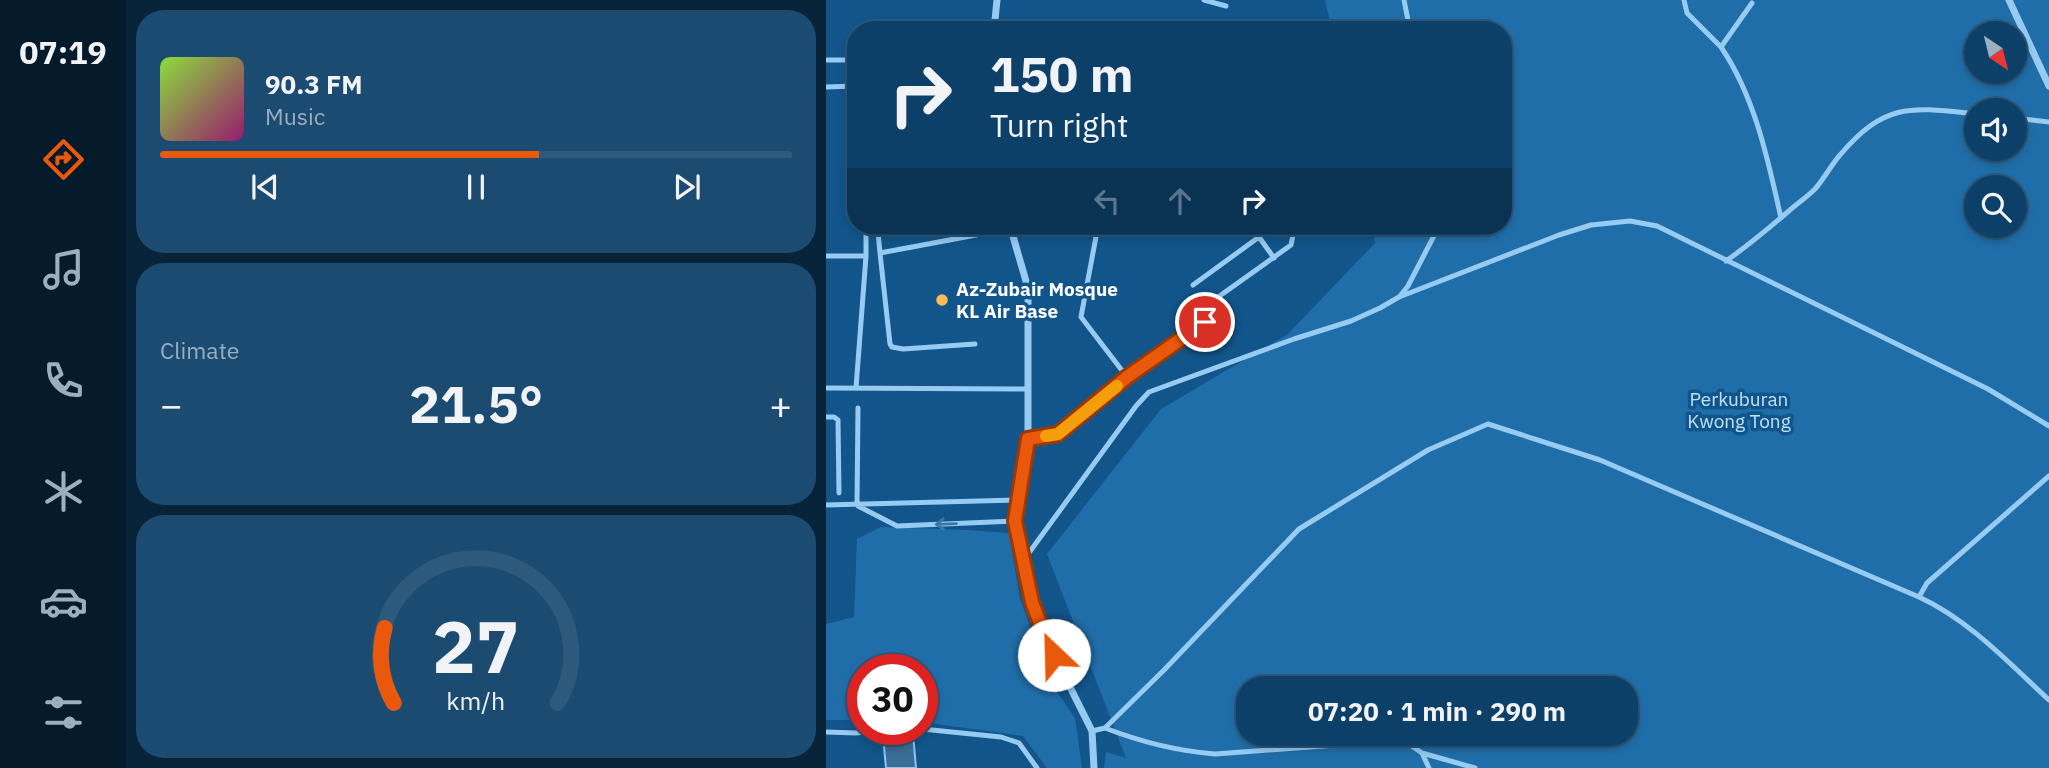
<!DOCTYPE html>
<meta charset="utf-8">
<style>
:root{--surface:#0d4068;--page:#1b4b71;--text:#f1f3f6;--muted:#9aafc0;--line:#2d597c;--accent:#ea580c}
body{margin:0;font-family:"IBM Plex Sans",sans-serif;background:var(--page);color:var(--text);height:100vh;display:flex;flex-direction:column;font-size:26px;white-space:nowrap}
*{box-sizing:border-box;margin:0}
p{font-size:23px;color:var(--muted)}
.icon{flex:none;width:38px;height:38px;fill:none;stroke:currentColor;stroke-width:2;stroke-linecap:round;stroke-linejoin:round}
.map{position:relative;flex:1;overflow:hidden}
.details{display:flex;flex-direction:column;gap:10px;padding:10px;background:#072339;width:700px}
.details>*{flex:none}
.top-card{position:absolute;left:21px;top:21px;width:665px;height:214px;border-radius:28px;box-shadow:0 4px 10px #0003,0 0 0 2px var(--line);background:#0d4068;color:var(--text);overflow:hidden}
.needle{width:46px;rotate:145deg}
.buttons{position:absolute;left:1138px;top:21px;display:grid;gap:14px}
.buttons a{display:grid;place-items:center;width:63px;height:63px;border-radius:50%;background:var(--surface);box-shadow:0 4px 10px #0003,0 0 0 2px var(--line);font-size:35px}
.speed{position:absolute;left:21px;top:654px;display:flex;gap:14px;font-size:35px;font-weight:700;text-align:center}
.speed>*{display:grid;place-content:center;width:91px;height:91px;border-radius:50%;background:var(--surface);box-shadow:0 4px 10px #0003,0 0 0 2px var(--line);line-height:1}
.speed .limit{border:10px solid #d22;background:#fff;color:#111}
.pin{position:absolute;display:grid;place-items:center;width:60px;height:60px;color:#fff;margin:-30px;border:4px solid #fff;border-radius:50%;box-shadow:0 2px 7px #0007}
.me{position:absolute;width:77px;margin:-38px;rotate:336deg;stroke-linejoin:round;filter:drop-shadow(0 0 5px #0008)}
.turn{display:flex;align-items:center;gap:24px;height:147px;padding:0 28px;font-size:32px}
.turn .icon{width:91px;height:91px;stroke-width:2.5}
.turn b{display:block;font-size:49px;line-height:60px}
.lanes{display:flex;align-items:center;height:66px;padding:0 28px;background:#0003;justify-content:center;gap:35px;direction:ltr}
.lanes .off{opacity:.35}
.big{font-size:52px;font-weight:700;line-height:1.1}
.details .tile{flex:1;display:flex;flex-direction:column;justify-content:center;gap:10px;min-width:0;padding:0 24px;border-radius:28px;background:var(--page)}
.details .dial{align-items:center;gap:0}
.dial svg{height:182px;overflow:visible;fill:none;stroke:var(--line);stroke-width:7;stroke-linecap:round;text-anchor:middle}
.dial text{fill:var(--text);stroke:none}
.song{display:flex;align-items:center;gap:21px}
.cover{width:84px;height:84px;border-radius:10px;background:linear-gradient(135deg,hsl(90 70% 55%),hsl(320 70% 35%))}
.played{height:7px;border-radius:4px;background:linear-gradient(90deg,var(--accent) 60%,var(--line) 60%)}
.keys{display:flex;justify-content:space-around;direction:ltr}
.heat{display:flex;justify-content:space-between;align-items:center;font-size:38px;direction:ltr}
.trip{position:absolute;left:410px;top:676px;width:402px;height:70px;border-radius:28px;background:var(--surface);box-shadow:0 4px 10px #0003,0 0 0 2px var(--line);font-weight:700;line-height:70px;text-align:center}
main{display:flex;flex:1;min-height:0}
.dock{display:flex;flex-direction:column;width:126px;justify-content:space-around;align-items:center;background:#051a2a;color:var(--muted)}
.dock .icon{width:49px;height:49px}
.dock .on{color:var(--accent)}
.dock b{font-size:32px;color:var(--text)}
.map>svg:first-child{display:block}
.green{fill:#206ea9;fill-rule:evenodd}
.water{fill:#3b6e96;stroke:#89c8f5;stroke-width:2}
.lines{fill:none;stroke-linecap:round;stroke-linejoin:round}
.service{stroke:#98cbf1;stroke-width:5}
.minor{stroke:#98cbf1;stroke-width:7}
.oneway{stroke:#3a78aa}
.route-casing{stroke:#983908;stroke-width:18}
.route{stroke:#ea580c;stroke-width:12}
.slow{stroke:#f59e0b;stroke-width:12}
.poi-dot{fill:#ffbb58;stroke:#11558b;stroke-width:2.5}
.labels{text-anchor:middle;stroke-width:7;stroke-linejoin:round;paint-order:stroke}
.poi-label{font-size:19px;font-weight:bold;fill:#fff;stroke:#11558b;text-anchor:start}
.park-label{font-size:19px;fill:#bee2fd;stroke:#11558b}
</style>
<main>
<nav class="dock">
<b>07:19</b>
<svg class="icon on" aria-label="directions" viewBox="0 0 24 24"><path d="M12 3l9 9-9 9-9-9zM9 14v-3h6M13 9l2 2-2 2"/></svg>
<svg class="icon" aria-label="music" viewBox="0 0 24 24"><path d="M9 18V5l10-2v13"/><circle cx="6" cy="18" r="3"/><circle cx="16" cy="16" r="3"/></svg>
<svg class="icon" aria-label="phone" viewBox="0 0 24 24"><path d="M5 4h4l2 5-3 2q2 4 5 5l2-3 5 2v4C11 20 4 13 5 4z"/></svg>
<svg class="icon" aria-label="climate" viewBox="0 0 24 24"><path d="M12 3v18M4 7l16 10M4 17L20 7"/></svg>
<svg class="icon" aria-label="car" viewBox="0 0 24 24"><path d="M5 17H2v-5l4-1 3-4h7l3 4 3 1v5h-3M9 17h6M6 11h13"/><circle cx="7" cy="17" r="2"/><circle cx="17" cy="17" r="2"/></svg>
<svg class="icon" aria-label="filters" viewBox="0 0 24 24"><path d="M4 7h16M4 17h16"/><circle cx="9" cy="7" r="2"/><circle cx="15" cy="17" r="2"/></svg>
</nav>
<section class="details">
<div class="tile">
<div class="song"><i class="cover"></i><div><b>90.3 FM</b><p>Music</p></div></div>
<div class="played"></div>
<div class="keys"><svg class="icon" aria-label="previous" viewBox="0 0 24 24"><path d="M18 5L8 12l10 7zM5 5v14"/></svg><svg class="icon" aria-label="pause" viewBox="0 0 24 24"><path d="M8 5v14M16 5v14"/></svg><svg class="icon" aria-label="next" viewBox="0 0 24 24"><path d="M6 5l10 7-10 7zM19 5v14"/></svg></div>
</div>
<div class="tile"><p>Climate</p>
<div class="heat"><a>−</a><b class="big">21.5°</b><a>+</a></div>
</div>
<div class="tile dial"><svg viewBox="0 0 100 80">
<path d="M14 69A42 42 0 1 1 86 69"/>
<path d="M14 69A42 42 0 0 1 10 36" stroke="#ea580c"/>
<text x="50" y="56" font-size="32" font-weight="700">27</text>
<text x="50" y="72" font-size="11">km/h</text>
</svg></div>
</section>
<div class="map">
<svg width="1223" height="768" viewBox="0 0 1223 768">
<rect width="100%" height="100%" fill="#11558b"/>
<path class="green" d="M499,0H1223V768H278L280,752L300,758L221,554L335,409L462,334L549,243L546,226H677V30H506ZM1150,33H1188V72H1150ZM1150,110H1188V149H1150ZM1150,187H1188V226H1150ZM422,688H800V733H422Z
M55,527L142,530L183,533L194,599L225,683L249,718L256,768H221L197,736L96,722V670H37V720H0V624L28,617L31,539Z"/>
<path class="water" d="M87,734L90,768H60L57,736Z"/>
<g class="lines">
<path class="service" d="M378,0L400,6
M578,0L584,30
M858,0L861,13L895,47
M926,3L895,47C929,97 942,160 955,218
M0,60H30
M0,87L30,86
M1188,118L1223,122
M69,226L52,232L54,253L150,235L184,226
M272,226L255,317L301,377
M54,253L64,344L66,347L77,349L149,344
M0,256H40
M900,261C923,245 943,228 964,210C972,203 981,197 989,189C998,179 1005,165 1014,155C1059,102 1085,107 1150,114
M367,285L433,237L448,258
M574,296L582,286L613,226
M0,388L202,389
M30,388L40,256V226
M0,417H8L12,420L13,493
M202,439L231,434L301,377L379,322L388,300L465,245L467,235L464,226
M1223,476L1101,583L1093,597C1143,620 1183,663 1223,700
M0,505L191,500
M31,505L32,408
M32,506L71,526L189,521
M197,561L310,406L323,392L468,339L525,321L554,308L573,297L733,235L765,225L804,221L831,226L1162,389L1223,426
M279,728C315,742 351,751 389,754L577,740L596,753L649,768
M96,729L175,737L193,743L211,768
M266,731L279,728L339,669L473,529L602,450L662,424L774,460L1093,597
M0,732L30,733L62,730
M596,753L603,768"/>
<path class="minor" d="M1183,0L1223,86
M168,30L171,0
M184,226L202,288V439L189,521L206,602L220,639L266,731L268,768"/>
</g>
<defs><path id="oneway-shaft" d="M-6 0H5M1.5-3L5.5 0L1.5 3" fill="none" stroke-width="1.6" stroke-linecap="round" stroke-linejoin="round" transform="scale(1.75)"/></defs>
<use class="oneway" href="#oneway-shaft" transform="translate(120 524) rotate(178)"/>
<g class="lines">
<g class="route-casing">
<path id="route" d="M228,655L220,639L206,602L189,521L202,439L232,434L301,377L379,322"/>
</g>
<use href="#route" class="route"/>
<path class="slow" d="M220,436L232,434L291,386"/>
</g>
<circle class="poi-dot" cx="116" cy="300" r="7"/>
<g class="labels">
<g class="poi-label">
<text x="130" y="296">Az-Zubair Mosque<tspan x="130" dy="22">KL Air Base</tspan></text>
</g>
<g class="park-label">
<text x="913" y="406">Perkuburan<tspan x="913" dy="22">Kwong Tong</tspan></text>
</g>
</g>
</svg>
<div class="buttons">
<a><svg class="needle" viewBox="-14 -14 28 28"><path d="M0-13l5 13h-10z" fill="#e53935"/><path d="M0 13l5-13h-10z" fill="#9aafc0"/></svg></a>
<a><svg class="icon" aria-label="sound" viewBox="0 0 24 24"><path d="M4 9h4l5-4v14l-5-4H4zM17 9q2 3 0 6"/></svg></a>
<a><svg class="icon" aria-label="search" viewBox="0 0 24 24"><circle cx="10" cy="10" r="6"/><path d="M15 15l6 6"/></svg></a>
</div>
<div class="speed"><div class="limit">30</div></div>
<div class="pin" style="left:379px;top:322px;background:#d93025"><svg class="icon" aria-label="arrive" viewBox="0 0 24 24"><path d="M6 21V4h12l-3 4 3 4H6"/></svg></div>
<svg class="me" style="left:228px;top:655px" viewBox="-20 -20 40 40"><circle r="19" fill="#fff"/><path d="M0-13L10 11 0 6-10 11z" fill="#ea580c"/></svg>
<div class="trip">07:20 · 1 min · 290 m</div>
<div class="top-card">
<div class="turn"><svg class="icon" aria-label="right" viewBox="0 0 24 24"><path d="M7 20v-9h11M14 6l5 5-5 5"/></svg><div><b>150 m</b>Turn right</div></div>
<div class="lanes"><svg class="icon off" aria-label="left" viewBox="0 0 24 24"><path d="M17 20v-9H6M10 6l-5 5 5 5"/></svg><svg class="icon off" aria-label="ahead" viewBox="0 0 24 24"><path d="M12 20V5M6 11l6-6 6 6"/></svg><svg class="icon" aria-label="right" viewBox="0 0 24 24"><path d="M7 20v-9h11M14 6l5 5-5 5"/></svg></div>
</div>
</div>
</main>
